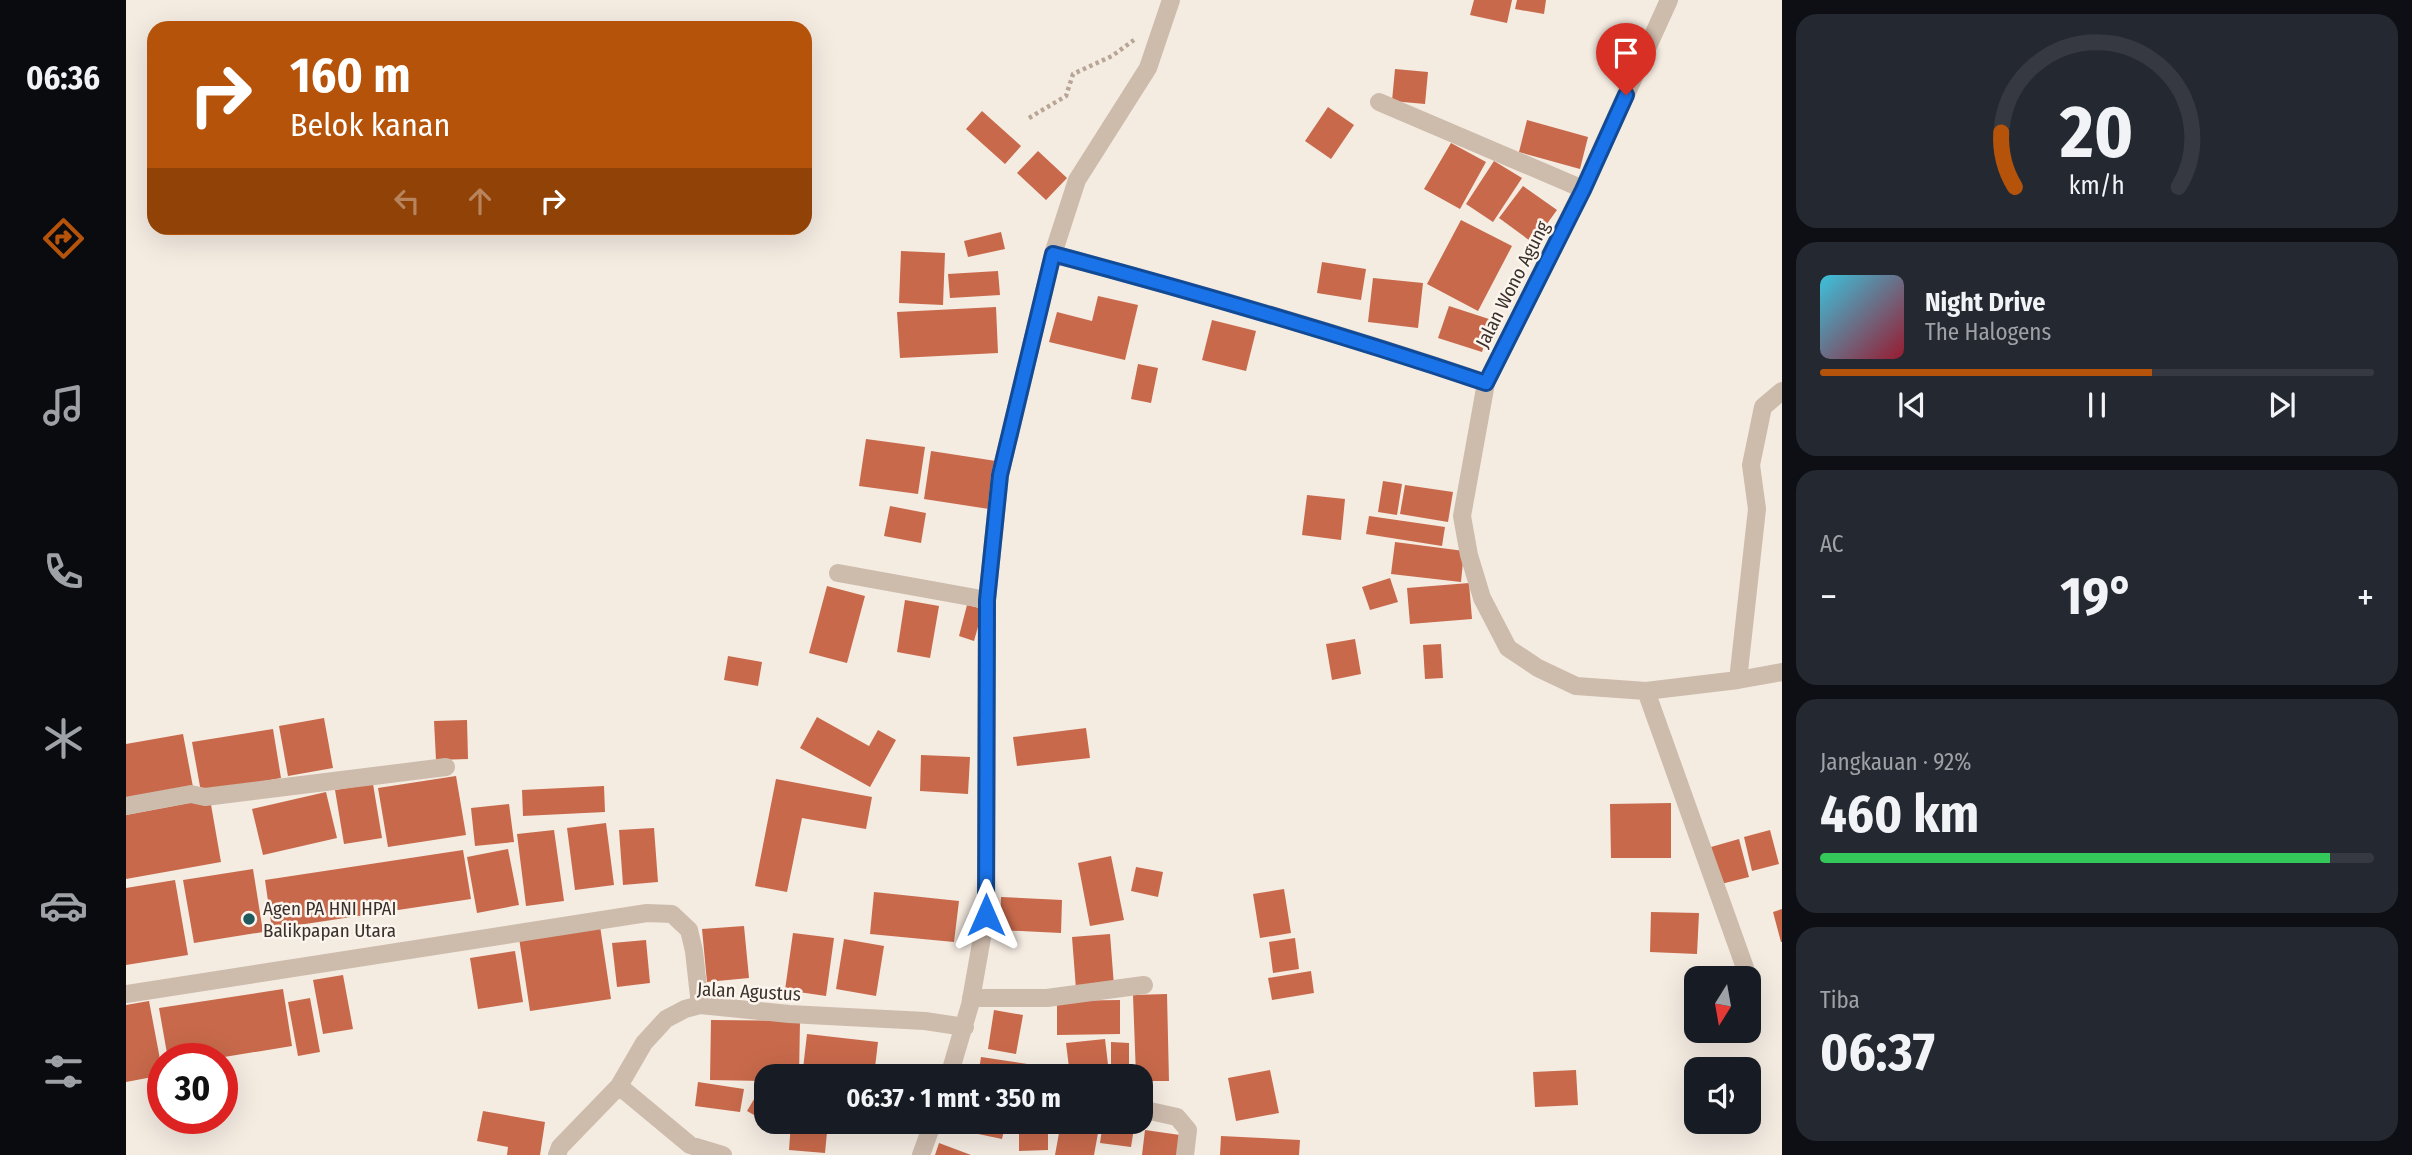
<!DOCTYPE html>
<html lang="id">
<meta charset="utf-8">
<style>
:root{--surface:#171b24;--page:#242831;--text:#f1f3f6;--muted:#9ea1a6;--line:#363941;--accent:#b45309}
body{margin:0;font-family:"Fira Sans Condensed",sans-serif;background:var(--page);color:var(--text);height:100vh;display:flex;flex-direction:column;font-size:26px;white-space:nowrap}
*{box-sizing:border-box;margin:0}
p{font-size:23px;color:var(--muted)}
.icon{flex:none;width:38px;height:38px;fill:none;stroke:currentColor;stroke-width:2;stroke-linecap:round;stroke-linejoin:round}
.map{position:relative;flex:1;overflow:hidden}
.panel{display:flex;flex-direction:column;gap:14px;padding:14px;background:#0d0f14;width:630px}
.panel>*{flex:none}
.top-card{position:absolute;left:21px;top:21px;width:665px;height:214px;border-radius:21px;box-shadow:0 7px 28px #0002;background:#b45309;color:#fff;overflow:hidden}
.needle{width:46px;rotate:191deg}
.tools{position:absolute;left:1558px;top:966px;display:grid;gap:14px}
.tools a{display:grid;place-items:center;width:77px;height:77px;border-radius:14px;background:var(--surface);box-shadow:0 7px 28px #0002;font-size:35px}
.speed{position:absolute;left:21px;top:1043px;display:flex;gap:14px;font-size:35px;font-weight:700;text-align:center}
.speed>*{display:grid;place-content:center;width:91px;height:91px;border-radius:50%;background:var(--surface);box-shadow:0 7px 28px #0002;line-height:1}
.speed .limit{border:10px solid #d22;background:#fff;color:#111}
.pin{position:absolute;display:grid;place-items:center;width:60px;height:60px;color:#fff;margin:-72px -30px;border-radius:50% 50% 50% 0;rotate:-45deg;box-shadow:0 0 7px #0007}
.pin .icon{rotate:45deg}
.me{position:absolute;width:77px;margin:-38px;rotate:0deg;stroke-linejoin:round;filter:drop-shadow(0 0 5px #0008)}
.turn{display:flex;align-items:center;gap:24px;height:147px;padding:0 28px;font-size:32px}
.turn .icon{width:91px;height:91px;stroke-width:2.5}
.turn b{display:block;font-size:49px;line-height:60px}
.lanes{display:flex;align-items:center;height:66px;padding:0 28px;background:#0003;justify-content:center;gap:35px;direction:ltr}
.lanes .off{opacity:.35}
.big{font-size:52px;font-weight:700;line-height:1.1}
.panel .tile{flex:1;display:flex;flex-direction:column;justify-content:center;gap:10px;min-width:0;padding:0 24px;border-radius:21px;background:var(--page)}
.panel .dial{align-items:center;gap:0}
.dial svg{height:182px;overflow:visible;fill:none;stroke:var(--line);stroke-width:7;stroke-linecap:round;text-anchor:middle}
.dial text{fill:var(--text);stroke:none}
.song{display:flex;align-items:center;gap:21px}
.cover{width:84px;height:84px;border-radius:10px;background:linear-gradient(135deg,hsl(190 70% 55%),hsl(350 70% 35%))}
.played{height:7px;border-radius:4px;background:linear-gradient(90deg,var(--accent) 60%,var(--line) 60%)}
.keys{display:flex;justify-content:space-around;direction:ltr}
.heat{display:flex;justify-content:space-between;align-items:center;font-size:38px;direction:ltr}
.charge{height:10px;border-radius:5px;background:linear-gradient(90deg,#34c759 92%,var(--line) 0)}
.trip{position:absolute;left:628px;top:1064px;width:399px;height:70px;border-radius:21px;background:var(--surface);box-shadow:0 7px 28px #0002;font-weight:700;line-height:70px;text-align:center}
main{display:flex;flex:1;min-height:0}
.tabs{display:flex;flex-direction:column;width:126px;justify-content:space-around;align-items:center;background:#090b0e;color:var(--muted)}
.tabs .icon{width:49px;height:49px}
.tabs .on{color:var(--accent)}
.tabs b{font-size:32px;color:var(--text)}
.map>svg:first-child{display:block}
.building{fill:#c8694b}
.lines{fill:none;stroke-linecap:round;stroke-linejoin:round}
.path{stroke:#b9a596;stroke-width:4.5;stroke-dasharray:3.5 3.5;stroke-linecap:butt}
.minor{stroke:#cdbbac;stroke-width:18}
.route-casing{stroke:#114b97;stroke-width:18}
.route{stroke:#1a73e8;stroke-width:12}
.poi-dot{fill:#1f5a5e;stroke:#fbf5ee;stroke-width:2.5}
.labels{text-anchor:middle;stroke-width:5;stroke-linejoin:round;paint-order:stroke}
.street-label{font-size:19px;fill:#3b302b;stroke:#fbf5ee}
.poi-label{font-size:19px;fill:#3b302b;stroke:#fbf5ee;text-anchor:start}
</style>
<main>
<nav class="tabs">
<b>06:36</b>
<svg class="icon on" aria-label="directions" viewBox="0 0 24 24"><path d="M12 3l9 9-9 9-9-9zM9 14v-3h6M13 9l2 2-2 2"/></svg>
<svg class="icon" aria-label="music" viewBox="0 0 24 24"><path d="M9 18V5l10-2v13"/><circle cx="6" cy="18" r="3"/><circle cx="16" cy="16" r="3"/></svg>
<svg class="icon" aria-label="phone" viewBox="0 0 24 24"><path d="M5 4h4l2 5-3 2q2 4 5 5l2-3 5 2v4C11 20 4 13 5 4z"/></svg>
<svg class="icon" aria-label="climate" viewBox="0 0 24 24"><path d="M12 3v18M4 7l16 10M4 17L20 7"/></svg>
<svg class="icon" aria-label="car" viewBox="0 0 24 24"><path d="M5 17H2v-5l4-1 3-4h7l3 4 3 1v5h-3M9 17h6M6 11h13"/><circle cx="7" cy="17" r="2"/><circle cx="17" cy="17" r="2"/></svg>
<svg class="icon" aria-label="filters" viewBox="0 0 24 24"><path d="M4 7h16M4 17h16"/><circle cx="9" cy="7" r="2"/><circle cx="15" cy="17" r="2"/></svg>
</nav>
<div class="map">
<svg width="1656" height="1155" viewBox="0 0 1656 1155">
<rect width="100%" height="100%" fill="#f4ebe1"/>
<path class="building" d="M1348,0H1386L1381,23L1344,15Z
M1391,0H1420L1418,14L1389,9Z
M1269,69L1302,72L1299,104L1266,101Z
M1202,107L1228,125L1205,159L1179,141Z
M856,111L895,146L879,164L840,129Z
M1401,120L1462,137L1454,169L1393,152Z
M1325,143L1360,162L1334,209L1298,189Z
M912,151L941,178L920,200L891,173Z
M1368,161L1396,178L1367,222L1340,204Z
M1397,186L1431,210L1407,243L1373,218Z
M1335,220L1386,246L1352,311L1301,284Z
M875,232L879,249L842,257L838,241Z
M775,251L819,253L817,305L773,303Z
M1196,262L1240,269L1235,300L1191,293Z
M872,271L874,295L824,298L822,274Z
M1247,278L1297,283L1292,328L1242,322Z
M972,296L1012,305L999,360L923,342L931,312L966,321Z
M1323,306L1366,320L1356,352L1312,338Z
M870,307L872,353L774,358L771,312Z
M1086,320L1130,331L1120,371L1076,360Z
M1012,364L1032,368L1025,403L1005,399Z
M740,439L799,447L792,494L733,486Z
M805,451L870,461L863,509L798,499Z
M1257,481L1276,484L1271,515L1252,512Z
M1279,485L1327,492L1322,522L1274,514Z
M1181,495L1219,499L1215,540L1176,535Z
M764,506L800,513L795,543L758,536Z
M1243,516L1319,527L1316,546L1240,534Z
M1269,542L1338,551L1335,582L1265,574Z
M1264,578L1272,602L1244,610L1236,587Z
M1343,583L1346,619L1284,624L1281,588Z
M701,586L739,596L721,663L683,653Z
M779,600L813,606L804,658L771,652Z
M841,605L857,609L848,641L833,636Z
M1229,639L1235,674L1206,680L1200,644Z
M1315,644L1317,678L1299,679L1297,645Z
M602,656L636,662L632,686L598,680Z
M691,717L743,746L752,730L770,740L744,787L674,748Z
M198,718L207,768L162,776L153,726Z
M341,720L342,759L310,760L308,721Z
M960,728L964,758L891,766L887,737Z
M147,729L155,778L75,792L66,742Z
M57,734L67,787L0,798V744Z
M795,755L844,757L842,794L794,791Z
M330,776L340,835L262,847L252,788Z
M650,779L746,797L740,829L676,818L661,892L629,886Z
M247,784L256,838L218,844L209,790Z
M478,786L479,812L397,816L396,790Z
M200,792L211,838L137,855L126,809Z
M84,799L95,862L0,879V815Z
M1545,803V858H1485L1484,804Z
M383,804L388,842L349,846L345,808Z
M480,823L488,885L449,890L441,828Z
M528,828L532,882L497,885L493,830Z
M428,830L438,901L400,906L391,834Z
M1644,830L1653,864L1626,871L1618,837Z
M1613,839L1623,877L1595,884L1585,847Z
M382,849L393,905L351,913L341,857Z
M337,850L345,899L146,929L139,880Z
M985,856L998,920L964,926L952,863Z
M1010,867L1037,872L1032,897L1005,891Z
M127,869L137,932L68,943L57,880Z
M49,880L62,955L0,965V888Z
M1158,889L1165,933L1134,938L1127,894Z
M748,892L833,901L828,942L744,934Z
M875,897L936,900L935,933L874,930Z
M1656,909V942H1655L1647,912Z
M1525,912L1573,913L1571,954L1524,952Z
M474,926L485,999L404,1011L393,938Z
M618,926L623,978L581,982L576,929Z
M667,933L708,938L700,996L659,990Z
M984,934L988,986L950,989L946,937Z
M1169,938L1173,969L1147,973L1143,942Z
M718,939L758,946L750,996L710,989Z
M520,940L524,983L491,987L486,943Z
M389,951L397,1002L352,1009L344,958Z
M1185,971L1188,993L1146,1000L1142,978Z
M217,975L227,1029L197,1034L187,980Z
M157,989L166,1046L86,1059H42L33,1008Z
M1041,994L1043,1081H1015V1076H1010L1007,995Z
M184,998L194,1052L172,1056L162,1002Z
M994,1000V1034L931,1035V1001Z
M23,1001L37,1075L0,1082V1005Z
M868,1010L897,1015L890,1054L862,1049Z
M585,1020L674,1021L673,1076H640V1081L584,1080Z
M681,1034L752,1042L748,1076L677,1069Z
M979,1039L983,1073L944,1076L940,1043Z
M985,1042L1003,1043V1076H985Z
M855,1057L934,1069L932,1076H852Z
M1144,1070L1153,1113L1110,1121L1102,1078Z
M1450,1070L1452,1105L1409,1107L1407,1072Z
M572,1082L618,1089L614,1112L569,1106Z
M637,1084L640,1086V1122H653L649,1127L621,1111Z
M357,1111L419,1122L414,1155H381L382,1147L351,1141Z
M665,1122H702L699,1153L663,1150Z
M840,1122H880L876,1139L838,1131Z
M893,1122H922V1150L893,1151Z
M935,1122H974L968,1155H929Z
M977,1122H1009L1005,1147L974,1143Z
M1019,1130L1054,1135L1051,1155H1016Z
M1095,1136L1174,1140L1173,1155H1094Z
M813,1143L845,1155H809Z"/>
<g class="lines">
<path class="path" d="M903,118L940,96L947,74L986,56L1008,40"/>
<path class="minor" d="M1543,0L1457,189L1360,383L1336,516L1343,555L1356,598L1382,648L1412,668L1450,686L1520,691L1612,680L1656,672
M1253,102L1457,189
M927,254C1073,293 1217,334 1360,383
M712,573L861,600
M1612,680L1631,509L1625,465L1637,407L1656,391
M1520,691L1623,979
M0,806L65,794L79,797L320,767
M0,994L521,913L546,914L563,930L568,951L574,1005
M845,998H921L1018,985
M823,1076L844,1005L860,915L861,600L874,475L927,254L951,180L1022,68L1045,0
M493,1086L564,1145L597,1155
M1015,1109L1051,1117L1062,1130L1059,1155
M431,1155L434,1147L493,1086L518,1043L540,1019L559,1009L574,1005L663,1014L799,1021L839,1027
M795,1155L807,1122"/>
</g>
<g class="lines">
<g class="route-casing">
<path id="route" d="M860,915L861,600L874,475L927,254C1073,293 1217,335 1360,383L1457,190L1500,95"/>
</g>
<use href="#route" class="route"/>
</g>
<circle class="poi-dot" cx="123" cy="919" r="7"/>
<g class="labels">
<g class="street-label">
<text transform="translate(1386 284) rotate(-63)" y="7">Jalan Wono Agung</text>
<text transform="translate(623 991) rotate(3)" y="7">Jalan Agustus</text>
</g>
<g class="poi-label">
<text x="137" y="915">Agen PA HNI HPAI<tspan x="137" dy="22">Balikpapan Utara</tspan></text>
</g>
</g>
</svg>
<div class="tools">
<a><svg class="needle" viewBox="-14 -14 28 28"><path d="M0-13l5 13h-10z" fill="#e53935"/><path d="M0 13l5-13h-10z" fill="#9ea1a6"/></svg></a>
<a><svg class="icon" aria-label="sound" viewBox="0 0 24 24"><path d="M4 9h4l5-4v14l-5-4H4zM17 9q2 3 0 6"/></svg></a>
</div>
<div class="speed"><div class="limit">30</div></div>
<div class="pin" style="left:1500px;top:95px;background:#d93025"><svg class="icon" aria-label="arrive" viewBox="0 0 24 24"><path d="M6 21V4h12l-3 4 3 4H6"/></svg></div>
<svg class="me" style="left:860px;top:915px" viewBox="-20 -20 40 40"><path d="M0-17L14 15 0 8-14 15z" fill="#1a73e8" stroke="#fff" stroke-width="4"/></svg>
<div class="trip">06:37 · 1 mnt · 350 m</div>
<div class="top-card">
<div class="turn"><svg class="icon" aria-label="right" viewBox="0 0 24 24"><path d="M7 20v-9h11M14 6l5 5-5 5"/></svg><div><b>160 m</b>Belok kanan</div></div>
<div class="lanes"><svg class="icon off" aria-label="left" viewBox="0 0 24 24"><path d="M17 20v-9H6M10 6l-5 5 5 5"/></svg><svg class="icon off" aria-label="ahead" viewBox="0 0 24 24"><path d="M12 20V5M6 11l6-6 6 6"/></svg><svg class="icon" aria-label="right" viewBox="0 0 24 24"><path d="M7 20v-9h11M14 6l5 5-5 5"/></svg></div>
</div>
</div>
<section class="panel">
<div class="tile dial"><svg viewBox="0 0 100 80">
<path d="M14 69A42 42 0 1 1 86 69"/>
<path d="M14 69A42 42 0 0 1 8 45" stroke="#b45309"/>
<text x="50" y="56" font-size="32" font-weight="700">20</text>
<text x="50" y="72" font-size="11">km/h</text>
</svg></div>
<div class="tile">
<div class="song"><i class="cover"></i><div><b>Night Drive</b><p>The Halogens</p></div></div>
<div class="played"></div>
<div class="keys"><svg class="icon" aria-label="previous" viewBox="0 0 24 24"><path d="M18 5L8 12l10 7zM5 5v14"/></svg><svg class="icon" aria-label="pause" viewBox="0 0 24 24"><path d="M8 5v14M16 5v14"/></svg><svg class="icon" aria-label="next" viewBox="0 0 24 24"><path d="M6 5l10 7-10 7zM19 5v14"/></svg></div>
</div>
<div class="tile"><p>AC</p>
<div class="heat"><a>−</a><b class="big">19°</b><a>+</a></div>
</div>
<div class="tile"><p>Jangkauan · 92%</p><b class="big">460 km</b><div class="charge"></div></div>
<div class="tile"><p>Tiba</p><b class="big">06:37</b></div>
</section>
</main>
